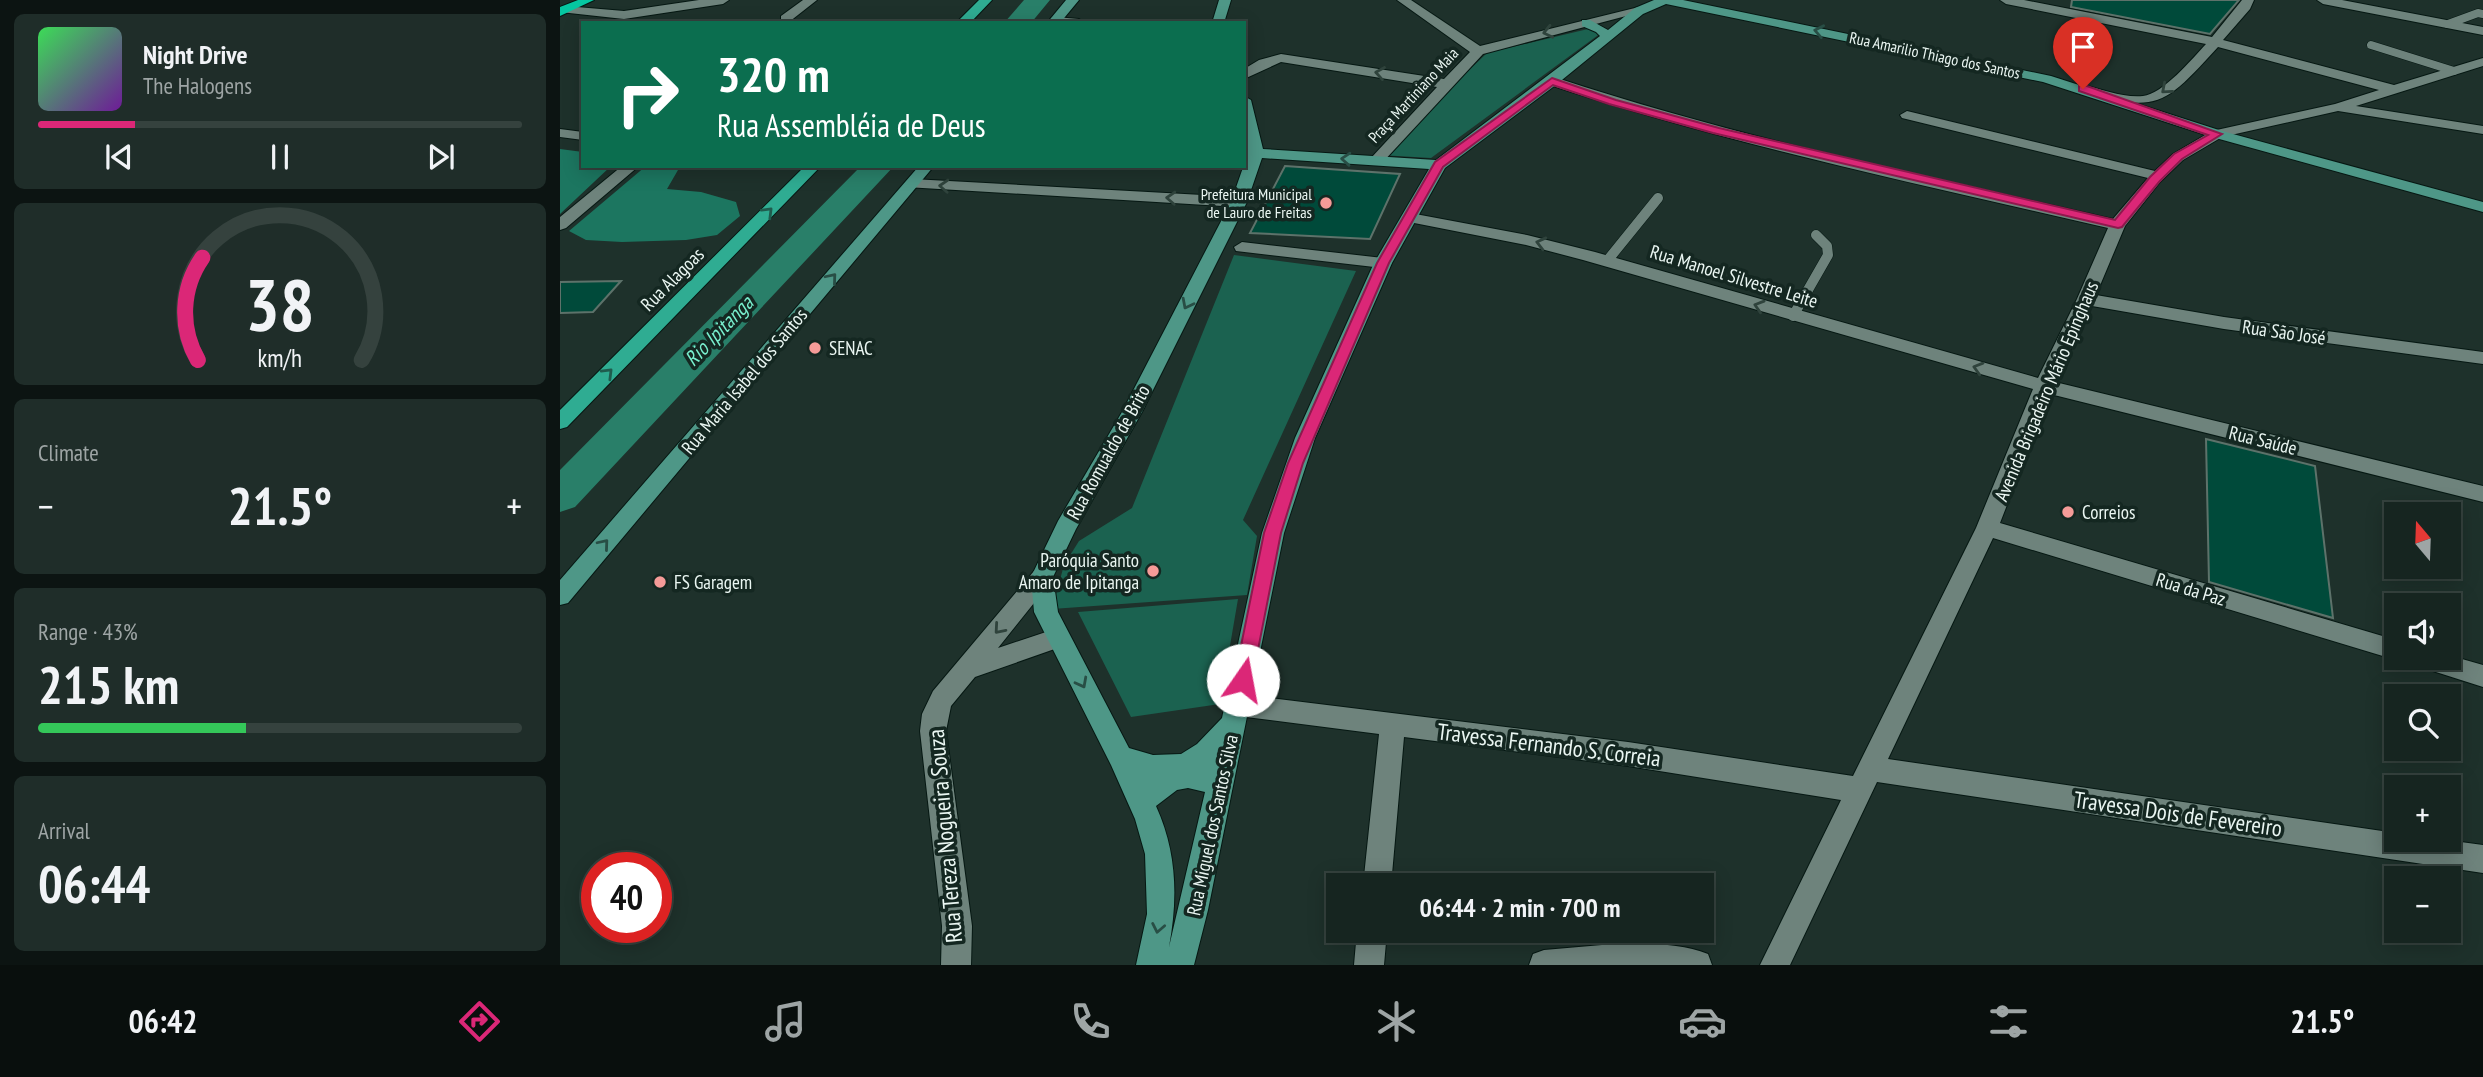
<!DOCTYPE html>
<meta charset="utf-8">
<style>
:root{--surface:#162520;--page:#1f2d29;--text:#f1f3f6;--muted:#9ea5a5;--line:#35423e;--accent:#db2777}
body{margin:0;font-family:"PT Sans Narrow",sans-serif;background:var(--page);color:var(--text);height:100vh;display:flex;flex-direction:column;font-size:26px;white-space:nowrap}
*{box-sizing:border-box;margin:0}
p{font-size:23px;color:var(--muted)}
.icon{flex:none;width:38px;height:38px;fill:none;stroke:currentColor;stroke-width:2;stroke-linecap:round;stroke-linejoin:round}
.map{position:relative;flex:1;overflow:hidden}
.panel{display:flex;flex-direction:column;gap:14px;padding:14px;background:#0c1412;width:560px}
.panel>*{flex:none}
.banner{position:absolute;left:21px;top:21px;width:665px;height:147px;border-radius:0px;box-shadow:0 4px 18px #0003,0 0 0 2px var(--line);background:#0b6e4f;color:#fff;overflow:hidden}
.needle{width:46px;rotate:341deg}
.fabs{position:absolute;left:1824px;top:502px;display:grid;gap:14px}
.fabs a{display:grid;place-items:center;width:77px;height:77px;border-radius:0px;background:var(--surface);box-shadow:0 4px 18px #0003,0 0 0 2px var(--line);font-size:35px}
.speed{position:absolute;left:21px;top:852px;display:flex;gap:14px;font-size:35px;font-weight:700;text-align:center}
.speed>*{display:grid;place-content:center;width:91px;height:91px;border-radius:50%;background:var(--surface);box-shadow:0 4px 18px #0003,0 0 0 2px var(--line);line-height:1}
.speed .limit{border:10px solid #d22;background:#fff;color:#111}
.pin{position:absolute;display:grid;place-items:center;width:60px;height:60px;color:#fff;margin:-72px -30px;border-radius:50% 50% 50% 0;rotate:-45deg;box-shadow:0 0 7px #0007}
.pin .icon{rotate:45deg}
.me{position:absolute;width:77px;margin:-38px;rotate:12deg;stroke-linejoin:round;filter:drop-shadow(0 0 5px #0008)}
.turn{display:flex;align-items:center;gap:24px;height:147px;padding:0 21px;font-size:32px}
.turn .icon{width:91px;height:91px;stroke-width:2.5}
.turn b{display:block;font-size:49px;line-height:60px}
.big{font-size:52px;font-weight:800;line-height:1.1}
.panel .widget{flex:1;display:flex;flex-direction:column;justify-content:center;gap:10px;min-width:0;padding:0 24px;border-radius:10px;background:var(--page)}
.panel .dial{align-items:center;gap:0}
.dial svg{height:182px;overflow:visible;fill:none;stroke:var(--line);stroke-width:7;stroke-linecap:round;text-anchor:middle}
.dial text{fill:var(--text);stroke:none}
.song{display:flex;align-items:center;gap:21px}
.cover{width:84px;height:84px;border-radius:10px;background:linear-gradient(135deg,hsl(130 70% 55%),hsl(280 70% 35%))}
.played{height:7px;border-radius:4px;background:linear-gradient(90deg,var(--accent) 20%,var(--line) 20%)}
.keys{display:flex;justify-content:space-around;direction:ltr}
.heat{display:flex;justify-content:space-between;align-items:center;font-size:38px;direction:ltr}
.charge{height:10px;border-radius:5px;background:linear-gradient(90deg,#34c759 43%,var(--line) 0)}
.trip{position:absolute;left:766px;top:873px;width:388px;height:70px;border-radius:0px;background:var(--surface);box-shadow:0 4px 18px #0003,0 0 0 2px var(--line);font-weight:800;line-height:70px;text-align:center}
.tabs{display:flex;height:112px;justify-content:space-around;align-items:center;background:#090f0d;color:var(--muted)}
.tabs .icon{width:49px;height:49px}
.tabs .selected{color:var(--accent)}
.tabs b{font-size:32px;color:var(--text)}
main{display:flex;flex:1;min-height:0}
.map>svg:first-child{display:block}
.green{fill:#1b6250}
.forest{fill:#1c7660}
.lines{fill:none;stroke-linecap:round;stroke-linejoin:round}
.river{fill:#297f69;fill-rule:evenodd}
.building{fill:#004a3a;stroke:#5d726a;stroke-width:2}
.lane-far1-casing{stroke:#061813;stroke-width:9}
.lane-casing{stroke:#061813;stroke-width:11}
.street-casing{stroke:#061813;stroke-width:2}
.secondary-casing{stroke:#061813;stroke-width:2}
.primary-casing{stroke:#061813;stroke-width:2}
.highway-casing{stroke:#061813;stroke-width:2}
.lane-far1{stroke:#6e837c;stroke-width:8}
.lane{stroke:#6e837c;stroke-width:10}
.street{fill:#6e837c;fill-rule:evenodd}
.secondary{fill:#4e9787;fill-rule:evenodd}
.primary{fill:#2fac92;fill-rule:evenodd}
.highway{fill:#05c7a1;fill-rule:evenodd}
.oneway{stroke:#284e45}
.oneway2{stroke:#2f433c}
.oneway3{stroke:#1f5c4e}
.route{fill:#db2777;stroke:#8e194d;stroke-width:2}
.poi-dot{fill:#f59b98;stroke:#142721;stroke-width:2.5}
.labels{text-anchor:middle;stroke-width:7;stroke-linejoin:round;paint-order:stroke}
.far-street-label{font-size:16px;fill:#eaf6f2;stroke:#142721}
.far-poi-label{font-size:16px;fill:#eaf6f2;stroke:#142721;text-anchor:end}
.street-label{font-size:19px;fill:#eaf6f2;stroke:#142721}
.poi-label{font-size:19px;fill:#eaf6f2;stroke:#142721;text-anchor:start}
.water-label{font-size:21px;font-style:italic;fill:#78eecd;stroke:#142721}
.near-street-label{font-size:23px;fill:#eaf6f2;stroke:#142721}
</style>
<main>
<section class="panel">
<div class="widget">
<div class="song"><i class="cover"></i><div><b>Night Drive</b><p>The Halogens</p></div></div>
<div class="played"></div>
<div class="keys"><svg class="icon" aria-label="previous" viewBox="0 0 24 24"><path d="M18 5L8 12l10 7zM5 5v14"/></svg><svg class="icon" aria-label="pause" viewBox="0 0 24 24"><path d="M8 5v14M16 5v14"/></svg><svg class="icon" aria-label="next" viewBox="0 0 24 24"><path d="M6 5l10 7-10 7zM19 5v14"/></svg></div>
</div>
<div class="widget dial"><svg viewBox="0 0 100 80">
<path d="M14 69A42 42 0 1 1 86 69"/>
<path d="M14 69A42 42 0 0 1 16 24" stroke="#db2777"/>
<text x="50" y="56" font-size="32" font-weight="700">38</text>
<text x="50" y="72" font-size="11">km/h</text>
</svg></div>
<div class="widget"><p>Climate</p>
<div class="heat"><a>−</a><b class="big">21.5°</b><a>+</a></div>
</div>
<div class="widget"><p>Range · 43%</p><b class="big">215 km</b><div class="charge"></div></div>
<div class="widget"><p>Arrival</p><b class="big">06:44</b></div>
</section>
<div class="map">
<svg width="1923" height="965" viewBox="0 0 1923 965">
<rect width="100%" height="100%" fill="#1e312b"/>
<path class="green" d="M1028,29L1041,33L871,158L820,155L927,53Z
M674,255L796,271L683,520L697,536L687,595L492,609L504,565L519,541L572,508Z
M678,599L660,704L571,717L518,612Z"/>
<path class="forest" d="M0,149L23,152V166H51L0,214Z
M86,166H111L118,170L107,189L141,192L176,202L180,216L157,235L126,240L62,242L26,240L9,231Z"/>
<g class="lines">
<path class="river" d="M464,0H490L471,23H444Z
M301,166H334L15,507L0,512V470Z"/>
</g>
<path class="building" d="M1512,0H1679L1650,34L1511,7Z
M725,166L840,174L810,239L690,233Z
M61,281L33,312L0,313V282Z
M1646,439L1755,466L1773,618L1649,582Z"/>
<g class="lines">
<g class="lane-far1-casing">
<path id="lane-far1" d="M1888,24L1918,13L1923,14
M1811,45L1894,71"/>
</g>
<g class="lane-casing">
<path id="lane" d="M1047,261L1098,198
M1233,316L1268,255L1267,246L1256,235"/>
</g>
<g class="street-casing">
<path id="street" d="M139,0H169L163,4L64,19L0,12L1,7L5,6L64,11Z
M243,0H257L229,22H221V16Z
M837,0H851L920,46L1079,7L1085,11L923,54L821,164H811L808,161L811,158L877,87L721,62L684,79V69L699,60L721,54L884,79L910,52Z
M1440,0H1464L1652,37L1682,0H1694L1690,9L1663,40L1834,85L1923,58V66L1796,106L1923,126V134L1778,111L1662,137L1623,160L1600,182L1565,226L1536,295L1664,317L1923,352V364L1664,329L1532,306L1495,382L1923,486V502L1490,394L1440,523L1836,640V658H1842L1836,660L1433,538L1328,759L1836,833V840H1886L1923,845V873L1317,782L1230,965H1200L1281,800L1068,766L844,737L831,886H803L819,734L678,716L669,713L665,705L669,697L678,694L1068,742L1293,776L1416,528L1473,389L1023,260L966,245L844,221L842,218L844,215L850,213L967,235L1035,252L1478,378L1517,299L1548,228C1359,184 1171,145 987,84V78H997C1179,138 1366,177 1553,219L1588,178L1342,118L1340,115L1347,111L1595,171L1613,154L1652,131L1775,104L1819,90L1658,47C1602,108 1599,112 1518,92L1516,89L1523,85C1542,89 1563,98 1583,96C1603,94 1632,59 1646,44L1446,4Z
M1757,0H1782L1923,27V35L1763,4Z
M495,17L519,19L525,23H490L491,18Z
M0,129L23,132V140L0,137Z
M62,166H79L6,228L0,230V217Z
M352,179L679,197L687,202L679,207L346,187L344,184Z
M682,242L823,258L832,263L823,268L676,251L674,247Z
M482,568L490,571L493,577L490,583L438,648L498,628L506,631L510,638L506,645L415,677L391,706L386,731L412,926L411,965H381L382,926L360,731L362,714L373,691L474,571Z
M1888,655L1923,665V687L1854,665L1851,658H1888Z
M797,931H827L824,965H794Z
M1042,945C1076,944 1116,941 1148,954L1152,965H969L973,954L984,950Z"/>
</g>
<g class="secondary-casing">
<path id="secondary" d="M506,0H519L500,23H487Z
M659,0H671L664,23H652Z
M1094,0H1123L1491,76L1662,131L1923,202V212L1652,137L1483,82L1106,4L1083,14L997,84L885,168L832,263L755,438L724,533L648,910L634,965H576L587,914L585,854L575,819L551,765L474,612L471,577L498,521L562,412L671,202L688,153L684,134V96L691,100L703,149L876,160L1040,36L1036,32L1022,26V20H1030L1048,30L1075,8ZM702,158L869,169L814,263L735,438L702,533L662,718L637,744L621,754L593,755L569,748L498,612L493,577L516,529L582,412L687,202ZM628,788L645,792L609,947C618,898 617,852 596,806L617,790Z
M359,166H374L8,603L0,605V580Z"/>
</g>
<g class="primary-casing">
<path id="primary" d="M419,0H432L410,23H396Z
M245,166H261L7,427L0,429V410Z"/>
</g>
<g class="highway-casing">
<path id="highway" d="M18,0H34L0,16V7Z"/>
</g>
<use href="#lane-far1" class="lane-far1"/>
<use href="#lane" class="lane"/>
<use href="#street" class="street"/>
<use href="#secondary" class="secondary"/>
<use href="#primary" class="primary"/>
<use href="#highway" class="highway"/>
</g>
<defs><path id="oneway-chevron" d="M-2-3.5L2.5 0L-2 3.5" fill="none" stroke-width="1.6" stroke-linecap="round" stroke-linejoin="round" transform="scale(1.75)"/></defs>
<g class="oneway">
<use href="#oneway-chevron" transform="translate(1259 31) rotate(-169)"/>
<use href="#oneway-chevron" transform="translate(786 159) rotate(-176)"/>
<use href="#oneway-chevron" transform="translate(272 278) rotate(-50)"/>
<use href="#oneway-chevron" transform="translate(627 304) rotate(117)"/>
<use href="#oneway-chevron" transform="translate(44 544) rotate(-50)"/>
<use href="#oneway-chevron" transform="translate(522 683) rotate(62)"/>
<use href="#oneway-chevron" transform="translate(598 928) rotate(101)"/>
</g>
<g class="oneway2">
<use href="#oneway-chevron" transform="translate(988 32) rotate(167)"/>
<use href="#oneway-chevron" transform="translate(820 73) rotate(-170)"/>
<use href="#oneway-chevron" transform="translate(1606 89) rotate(139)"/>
<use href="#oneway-chevron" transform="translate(384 186) rotate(-177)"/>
<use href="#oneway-chevron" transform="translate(611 198) rotate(-177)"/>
<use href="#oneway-chevron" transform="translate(981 243) rotate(-166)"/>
<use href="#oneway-chevron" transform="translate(1199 306) rotate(-163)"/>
<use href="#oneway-chevron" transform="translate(1418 368) rotate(-164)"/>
<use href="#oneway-chevron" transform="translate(439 629) rotate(131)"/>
</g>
<g class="oneway3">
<use href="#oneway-chevron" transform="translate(208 212) rotate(-45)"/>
<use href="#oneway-chevron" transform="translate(48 373) rotate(-45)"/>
</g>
<path class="route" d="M992,78L1056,100L1159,128L1555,220L1590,177L1614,154L1648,135L1519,91V86H1527L1662,134L1622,159L1599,182L1562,227L1558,228L1153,133L1049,104L993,85L883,167L829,263L743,463L721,533L692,680L689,686L683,688L676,686L674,680L704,533L728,463L817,263L875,162Z"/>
<g class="poi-dot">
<circle cx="766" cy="203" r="7"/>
<circle cx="255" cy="348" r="7"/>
<circle cx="1508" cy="512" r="7"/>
<circle cx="593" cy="571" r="7"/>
<circle cx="100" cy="582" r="7"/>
</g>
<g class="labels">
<g class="far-street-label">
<text transform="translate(1375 55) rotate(12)" y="6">Rua Amarilio Thiago dos Santos</text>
<text transform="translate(853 95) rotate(-47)" y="6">Praça Martiniano Maia</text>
</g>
<g class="far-poi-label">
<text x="752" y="200">Prefeitura Municipal<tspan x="752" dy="18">de Lauro de Freitas</tspan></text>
</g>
<g class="street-label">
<text transform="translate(1174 276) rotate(17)" y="7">Rua Manoel Silvestre Leite</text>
<text transform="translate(112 279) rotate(-45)" y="7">Rua Alagoas</text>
<text transform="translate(1724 332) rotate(8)" y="7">Rua São José</text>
<text transform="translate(184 381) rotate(-50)" y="7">Rua Maria Isabel dos Santos</text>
<text transform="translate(1486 391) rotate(-67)" y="7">Avenida Brigadeiro Mário Epinghaus</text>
<text transform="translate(1703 440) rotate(14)" y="7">Rua Saúde</text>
<text transform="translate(548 452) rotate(-61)" y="7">Rua Romualdo de Brito</text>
<text transform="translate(1631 589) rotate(17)" y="7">Rua da Paz</text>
<text transform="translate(652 825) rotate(-78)" y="7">Rua Miguel dos Santos Silva</text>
</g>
<g class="poi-label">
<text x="269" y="355">SENAC</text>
<text x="1522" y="519">Correios</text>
<text x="579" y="567" text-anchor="end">Paróquia Santo<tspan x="579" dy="22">Amaro de Ipitanga</tspan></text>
<text x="114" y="589">FS Garagem</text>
</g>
<g class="water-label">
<text transform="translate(159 331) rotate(-46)" y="7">Rio Ipitanga</text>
</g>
<g class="near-street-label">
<text transform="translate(989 745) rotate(7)" y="8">Travessa Fernando S. Correia</text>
<text transform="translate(1618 814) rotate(8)" y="8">Travessa Dois de Fevereiro</text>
<text transform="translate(385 836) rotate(-95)" y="8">Rua Tereza Nogueira Souza</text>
</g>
</g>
</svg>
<div class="fabs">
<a><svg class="needle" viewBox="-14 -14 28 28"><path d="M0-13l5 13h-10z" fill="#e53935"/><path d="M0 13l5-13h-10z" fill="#9ea5a5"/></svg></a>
<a><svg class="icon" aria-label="sound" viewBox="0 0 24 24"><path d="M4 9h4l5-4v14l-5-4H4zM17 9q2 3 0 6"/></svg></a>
<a><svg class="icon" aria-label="search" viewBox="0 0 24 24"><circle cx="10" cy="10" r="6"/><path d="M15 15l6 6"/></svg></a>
<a>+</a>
<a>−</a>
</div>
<div class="speed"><div class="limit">40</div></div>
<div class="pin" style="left:1523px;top:89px;background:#d93025"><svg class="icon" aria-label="arrive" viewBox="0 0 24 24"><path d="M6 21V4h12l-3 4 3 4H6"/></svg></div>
<svg class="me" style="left:683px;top:680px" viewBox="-20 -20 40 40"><circle r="19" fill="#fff"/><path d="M0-13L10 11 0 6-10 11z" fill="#db2777"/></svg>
<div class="trip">06:44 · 2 min · 700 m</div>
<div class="banner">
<div class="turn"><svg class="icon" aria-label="right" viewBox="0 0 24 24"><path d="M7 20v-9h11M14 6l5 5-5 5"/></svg><div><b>320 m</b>Rua Assembléia de Deus</div></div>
</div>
</div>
</main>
<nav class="tabs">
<b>06:42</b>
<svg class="icon selected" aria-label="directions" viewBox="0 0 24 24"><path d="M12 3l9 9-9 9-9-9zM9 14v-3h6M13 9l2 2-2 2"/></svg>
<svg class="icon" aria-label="music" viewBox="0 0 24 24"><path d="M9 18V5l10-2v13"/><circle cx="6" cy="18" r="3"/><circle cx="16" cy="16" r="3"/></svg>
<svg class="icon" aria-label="phone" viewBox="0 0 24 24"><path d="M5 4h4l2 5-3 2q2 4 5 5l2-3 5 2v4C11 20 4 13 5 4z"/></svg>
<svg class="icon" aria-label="climate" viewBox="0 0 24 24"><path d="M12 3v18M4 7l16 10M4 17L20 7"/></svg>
<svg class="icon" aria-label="car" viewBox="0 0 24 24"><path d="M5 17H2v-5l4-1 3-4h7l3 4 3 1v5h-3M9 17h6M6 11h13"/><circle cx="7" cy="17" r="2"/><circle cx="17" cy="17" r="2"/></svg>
<svg class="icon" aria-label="filters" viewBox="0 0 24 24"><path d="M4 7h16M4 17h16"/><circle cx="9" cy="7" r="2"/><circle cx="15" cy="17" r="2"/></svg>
<b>21.5°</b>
</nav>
